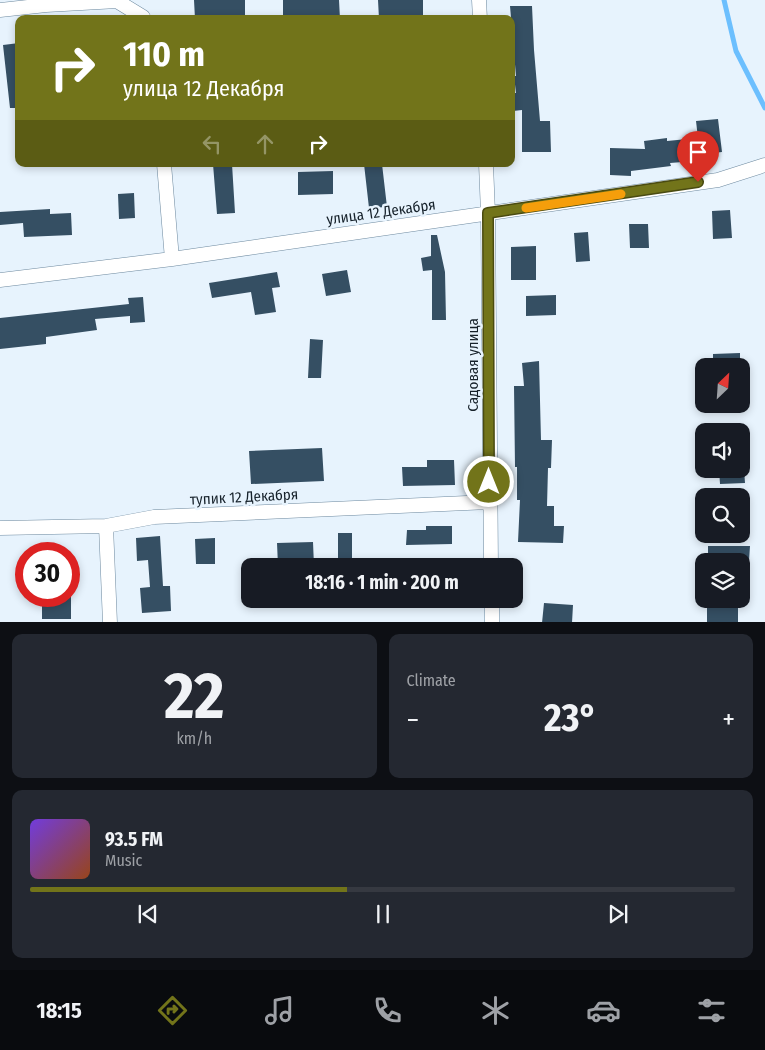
<!DOCTYPE html>
<meta charset="utf-8">
<style>
:root{--surface:#171b24;--page:#242831;--text:#f1f3f6;--muted:#9ea1a6;--line:#363941;--accent:#72741a}
body{margin:0;font-family:"Fira Sans Condensed",sans-serif;background:var(--page);color:var(--text);height:100vh;display:flex;flex-direction:column;font-size:19px;white-space:nowrap}
*{box-sizing:border-box;margin:0}
p{font-size:16px;color:var(--muted)}
.icon{flex:none;width:28px;height:28px;fill:none;stroke:currentColor;stroke-width:2;stroke-linecap:round;stroke-linejoin:round}
.map{position:relative;height:622px;overflow:hidden}
.drawer{display:flex;flex-direction:column;gap:12px;padding:12px;background:#0d0f14;flex:1}
.drawer>*{flex:none}
.guide{position:absolute;left:15px;top:15px;width:500px;height:152px;border-radius:10px;box-shadow:0 2px 8px #0003;background:#72741a;color:#fff;overflow:hidden}
.needle{width:32px;rotate:25deg}
.buttons{position:absolute;left:695px;top:358px;display:grid;gap:10px}
.buttons a{display:grid;place-items:center;width:55px;height:55px;border-radius:10px;background:var(--surface);box-shadow:0 2px 8px #0003;font-size:25px}
.speed{position:absolute;left:15px;top:542px;display:flex;gap:10px;font-size:25px;font-weight:700;text-align:center}
.speed>*{display:grid;place-content:center;width:65px;height:65px;border-radius:50%;background:var(--surface);box-shadow:0 2px 8px #0003;line-height:1}
.speed .limit{border:8px solid #d22;background:#fff;color:#111}
.pin{position:absolute;display:grid;place-items:center;width:42px;height:42px;color:#fff;margin:-51px -21px;border-radius:50% 50% 50% 0;rotate:-45deg;box-shadow:0 0 5px #0007}
.pin .icon{rotate:45deg}
.me{position:absolute;width:55px;margin:-28px;rotate:0deg;stroke-linejoin:round;filter:drop-shadow(0 0 4px #0008)}
.turn{display:flex;align-items:center;gap:18px;height:105px;padding:0 25px;font-size:22px}
.turn .icon{width:65px;height:65px;stroke-width:2.5}
.turn b{display:block;font-size:35px;line-height:42px}
.lanes{display:flex;align-items:center;height:48px;padding:0 25px;background:#0003;justify-content:center;gap:25px;direction:ltr}
.lanes .off{opacity:.35}
.big{font-size:38px;font-weight:700;line-height:1.1}
.drawer .tile{flex:1;display:flex;flex-direction:column;justify-content:center;gap:8px;min-width:0;padding:0 18px;border-radius:10px;background:var(--page)}
.drawer .dial{align-items:center;gap:0}
.dial b{font-size:65px;line-height:1}
.song{display:flex;align-items:center;gap:15px}
.cover{width:60px;height:60px;border-radius:8px;background:linear-gradient(135deg,hsl(260 70% 55%),hsl(20 70% 35%))}
.played{height:5px;border-radius:2px;background:linear-gradient(90deg,var(--accent) 45%,var(--line) 45%)}
.keys{display:flex;justify-content:space-around;direction:ltr}
.heat{display:flex;justify-content:space-between;align-items:center;font-size:28px;direction:ltr}
.drawer .tiles{flex:1;display:grid;gap:12px;grid-template-columns:1fr 1fr}
.tile:last-child{grid-column:span 2}
.trip{position:absolute;left:241px;top:558px;width:282px;height:50px;border-radius:10px;background:var(--surface);box-shadow:0 2px 8px #0003;font-weight:700;line-height:50px;text-align:center}
.tabs{display:flex;height:80px;justify-content:space-around;align-items:center;background:#090b0e;color:var(--muted)}
.tabs .icon{width:35px;height:35px}
.tabs .current{color:var(--accent)}
.tabs b{font-size:22px;color:var(--text)}
.map>svg:first-child{display:block}
.lines{fill:none;stroke-linecap:round;stroke-linejoin:round}
.stream{stroke:#6cbffe;stroke-width:5}
.building{fill:#354f63}
.minor-casing{stroke:#6d899f;stroke-width:15}
.minor{stroke:#fff;stroke-width:14}
.route-casing{stroke:#4a4b11;stroke-width:12}
.route{stroke:#72741a;stroke-width:9}
.slow{stroke:#f59e0b;stroke-width:9}
.labels{text-anchor:middle;stroke-width:5;stroke-linejoin:round;paint-order:stroke}
.street-label{font-size:15px;fill:#16212a;stroke:#e7f3fd}
</style>
<div class="map">
<svg width="765" height="623" viewBox="0 0 765 623">
<rect width="100%" height="100%" fill="#e7f3fd"/>
<g class="lines">
<path class="stream" d="M724,0L736,51L765,108"/>
</g>
<path class="building" d="M194,0H245V19H195Z
M283,0H339L340,19H283Z
M378,0H423V19H379Z
M510,6H532L534,50L540,121H550L551,152H522V110L513,111L512,93H516L514,76H516Z
M19,43V108H10L3,45Z
M718,119L722,152L695,155V161L670,163L671,166L631,171V176L610,175V148L645,149L644,141L667,138V141L698,138L696,121Z
M213,164H232L235,213L217,214Z
M364,164H382L387,207L369,208Z
M333,171V194L298,195V172Z
M134,193L135,218L119,219L118,194Z
M50,209V214L71,213L72,235L24,237L23,223L0,225V212Z
M730,210L732,238L713,239L712,211Z
M629,224H648L649,248H630Z
M588,232L590,261L576,262L574,233Z
M431,235H437L445,272L446,320H432V270L423,271L421,258L431,256Z
M536,246V280H511V247Z
M347,270L351,292L326,296L322,274Z
M277,272L280,287L272,288L276,312L255,315L251,292L212,298L209,283Z
M556,295V315L526,316V296Z
M143,297L145,322L130,323V316L95,319L97,330L46,337V344L0,349V318L129,304L128,298Z
M310,339L323,340L321,378H308Z
M740,353V366H713V354Z
M539,361L541,440H552L551,468H548L547,506H554V526H564L563,543L518,542L520,500H517V467H515L514,386H524L522,363Z
M322,448L324,481L251,484L249,451Z
M427,460H454L455,485L403,486L402,467H427Z
M719,469H744L745,483L720,484Z
M426,526H452V544L406,545L407,530H426Z
M338,533H352V566H338Z
M160,536L163,586H170L171,611L142,613L140,588L150,587L148,560L137,561L136,538Z
M215,538V564H196L195,539Z
M313,542L314,566H278L277,543Z
M708,546H750L749,561H708Z
M42,596H71V619H42Z
M707,599H738V623H707Z
M544,603L573,605L572,623H542Z"/>
<g class="lines">
<g class="minor-casing">
<path id="minor" d="M45,0L46,5L117,1L143,17L144,19
M479,0L480,19
M0,10L46,5
M164,164L172,259
M486,164L488,213L491,566
M0,280L172,259L718,180L765,165
M106,526L110,623
M0,528L106,526L154,517L489,502
M492,599V623"/>
</g>
<use href="#minor" class="minor"/>
</g>
<g class="lines">
<g class="route-casing">
<path id="route" d="M489,482L488,213L698,182"/>
</g>
<use href="#route" class="route"/>
<path class="slow" d="M526,208L621,194"/>
</g>
<g class="labels">
<g class="street-label">
<text transform="translate(381 212) rotate(-8)" y="5">улица 12 Декабря</text>
<text transform="translate(473 365) rotate(-90)" y="5">Садовая улица</text>
<text transform="translate(244 497) rotate(-3)" y="5">тупик 12 Декабря</text>
</g>
</g>
</svg>
<div class="buttons">
<a><svg class="needle" viewBox="-14 -14 28 28"><path d="M0-13l5 13h-10z" fill="#e53935"/><path d="M0 13l5-13h-10z" fill="#9ea1a6"/></svg></a>
<a><svg class="icon" aria-label="sound" viewBox="0 0 24 24"><path d="M4 9h4l5-4v14l-5-4H4zM17 9q2 3 0 6"/></svg></a>
<a><svg class="icon" aria-label="search" viewBox="0 0 24 24"><circle cx="10" cy="10" r="6"/><path d="M15 15l6 6"/></svg></a>
<a><svg class="icon" aria-label="layers" viewBox="0 0 24 24"><path d="M12 4l9 5-9 5-9-5zM3 14l9 5 9-5"/></svg></a>
</div>
<div class="speed"><div class="limit">30</div></div>
<div class="pin" style="left:698px;top:182px;background:#d93025"><svg class="icon" aria-label="arrive" viewBox="0 0 24 24"><path d="M6 21V4h12l-3 4 3 4H6"/></svg></div>
<svg class="me" style="left:489px;top:482px" viewBox="-20 -20 40 40"><circle r="17" fill="#72741a" stroke="#fff" stroke-width="3"/><path d="M0-11L8 9 0 5-8 9z" fill="#fff"/></svg>
<div class="trip">18:16 · 1 min · 200 m</div>
<div class="guide">
<div class="turn"><svg class="icon" aria-label="right" viewBox="0 0 24 24"><path d="M7 20v-9h11M14 6l5 5-5 5"/></svg><div><b>110 m</b>улица 12 Декабря</div></div>
<div class="lanes"><svg class="icon off" aria-label="left" viewBox="0 0 24 24"><path d="M17 20v-9H6M10 6l-5 5 5 5"/></svg><svg class="icon off" aria-label="ahead" viewBox="0 0 24 24"><path d="M12 20V5M6 11l6-6 6 6"/></svg><svg class="icon" aria-label="right" viewBox="0 0 24 24"><path d="M7 20v-9h11M14 6l5 5-5 5"/></svg></div>
</div>
</div>
<section class="drawer">
<div class="tiles">
<div class="tile dial"><b>22</b><p>km/h</p></div>
<div class="tile"><p>Climate</p>
<div class="heat"><a>−</a><b class="big">23°</b><a>+</a></div>
</div>
<div class="tile">
<div class="song"><i class="cover"></i><div><b>93.5 FM</b><p>Music</p></div></div>
<div class="played"></div>
<div class="keys"><svg class="icon" aria-label="previous" viewBox="0 0 24 24"><path d="M18 5L8 12l10 7zM5 5v14"/></svg><svg class="icon" aria-label="pause" viewBox="0 0 24 24"><path d="M8 5v14M16 5v14"/></svg><svg class="icon" aria-label="next" viewBox="0 0 24 24"><path d="M6 5l10 7-10 7zM19 5v14"/></svg></div>
</div>
</div>
</section>
<nav class="tabs">
<b>18:15</b>
<svg class="icon current" aria-label="directions" viewBox="0 0 24 24"><path d="M12 3l9 9-9 9-9-9zM9 14v-3h6M13 9l2 2-2 2"/></svg>
<svg class="icon" aria-label="music" viewBox="0 0 24 24"><path d="M9 18V5l10-2v13"/><circle cx="6" cy="18" r="3"/><circle cx="16" cy="16" r="3"/></svg>
<svg class="icon" aria-label="phone" viewBox="0 0 24 24"><path d="M5 4h4l2 5-3 2q2 4 5 5l2-3 5 2v4C11 20 4 13 5 4z"/></svg>
<svg class="icon" aria-label="climate" viewBox="0 0 24 24"><path d="M12 3v18M4 7l16 10M4 17L20 7"/></svg>
<svg class="icon" aria-label="car" viewBox="0 0 24 24"><path d="M5 17H2v-5l4-1 3-4h7l3 4 3 1v5h-3M9 17h6M6 11h13"/><circle cx="7" cy="17" r="2"/><circle cx="17" cy="17" r="2"/></svg>
<svg class="icon" aria-label="filters" viewBox="0 0 24 24"><path d="M4 7h16M4 17h16"/><circle cx="9" cy="7" r="2"/><circle cx="15" cy="17" r="2"/></svg>
</nav>
